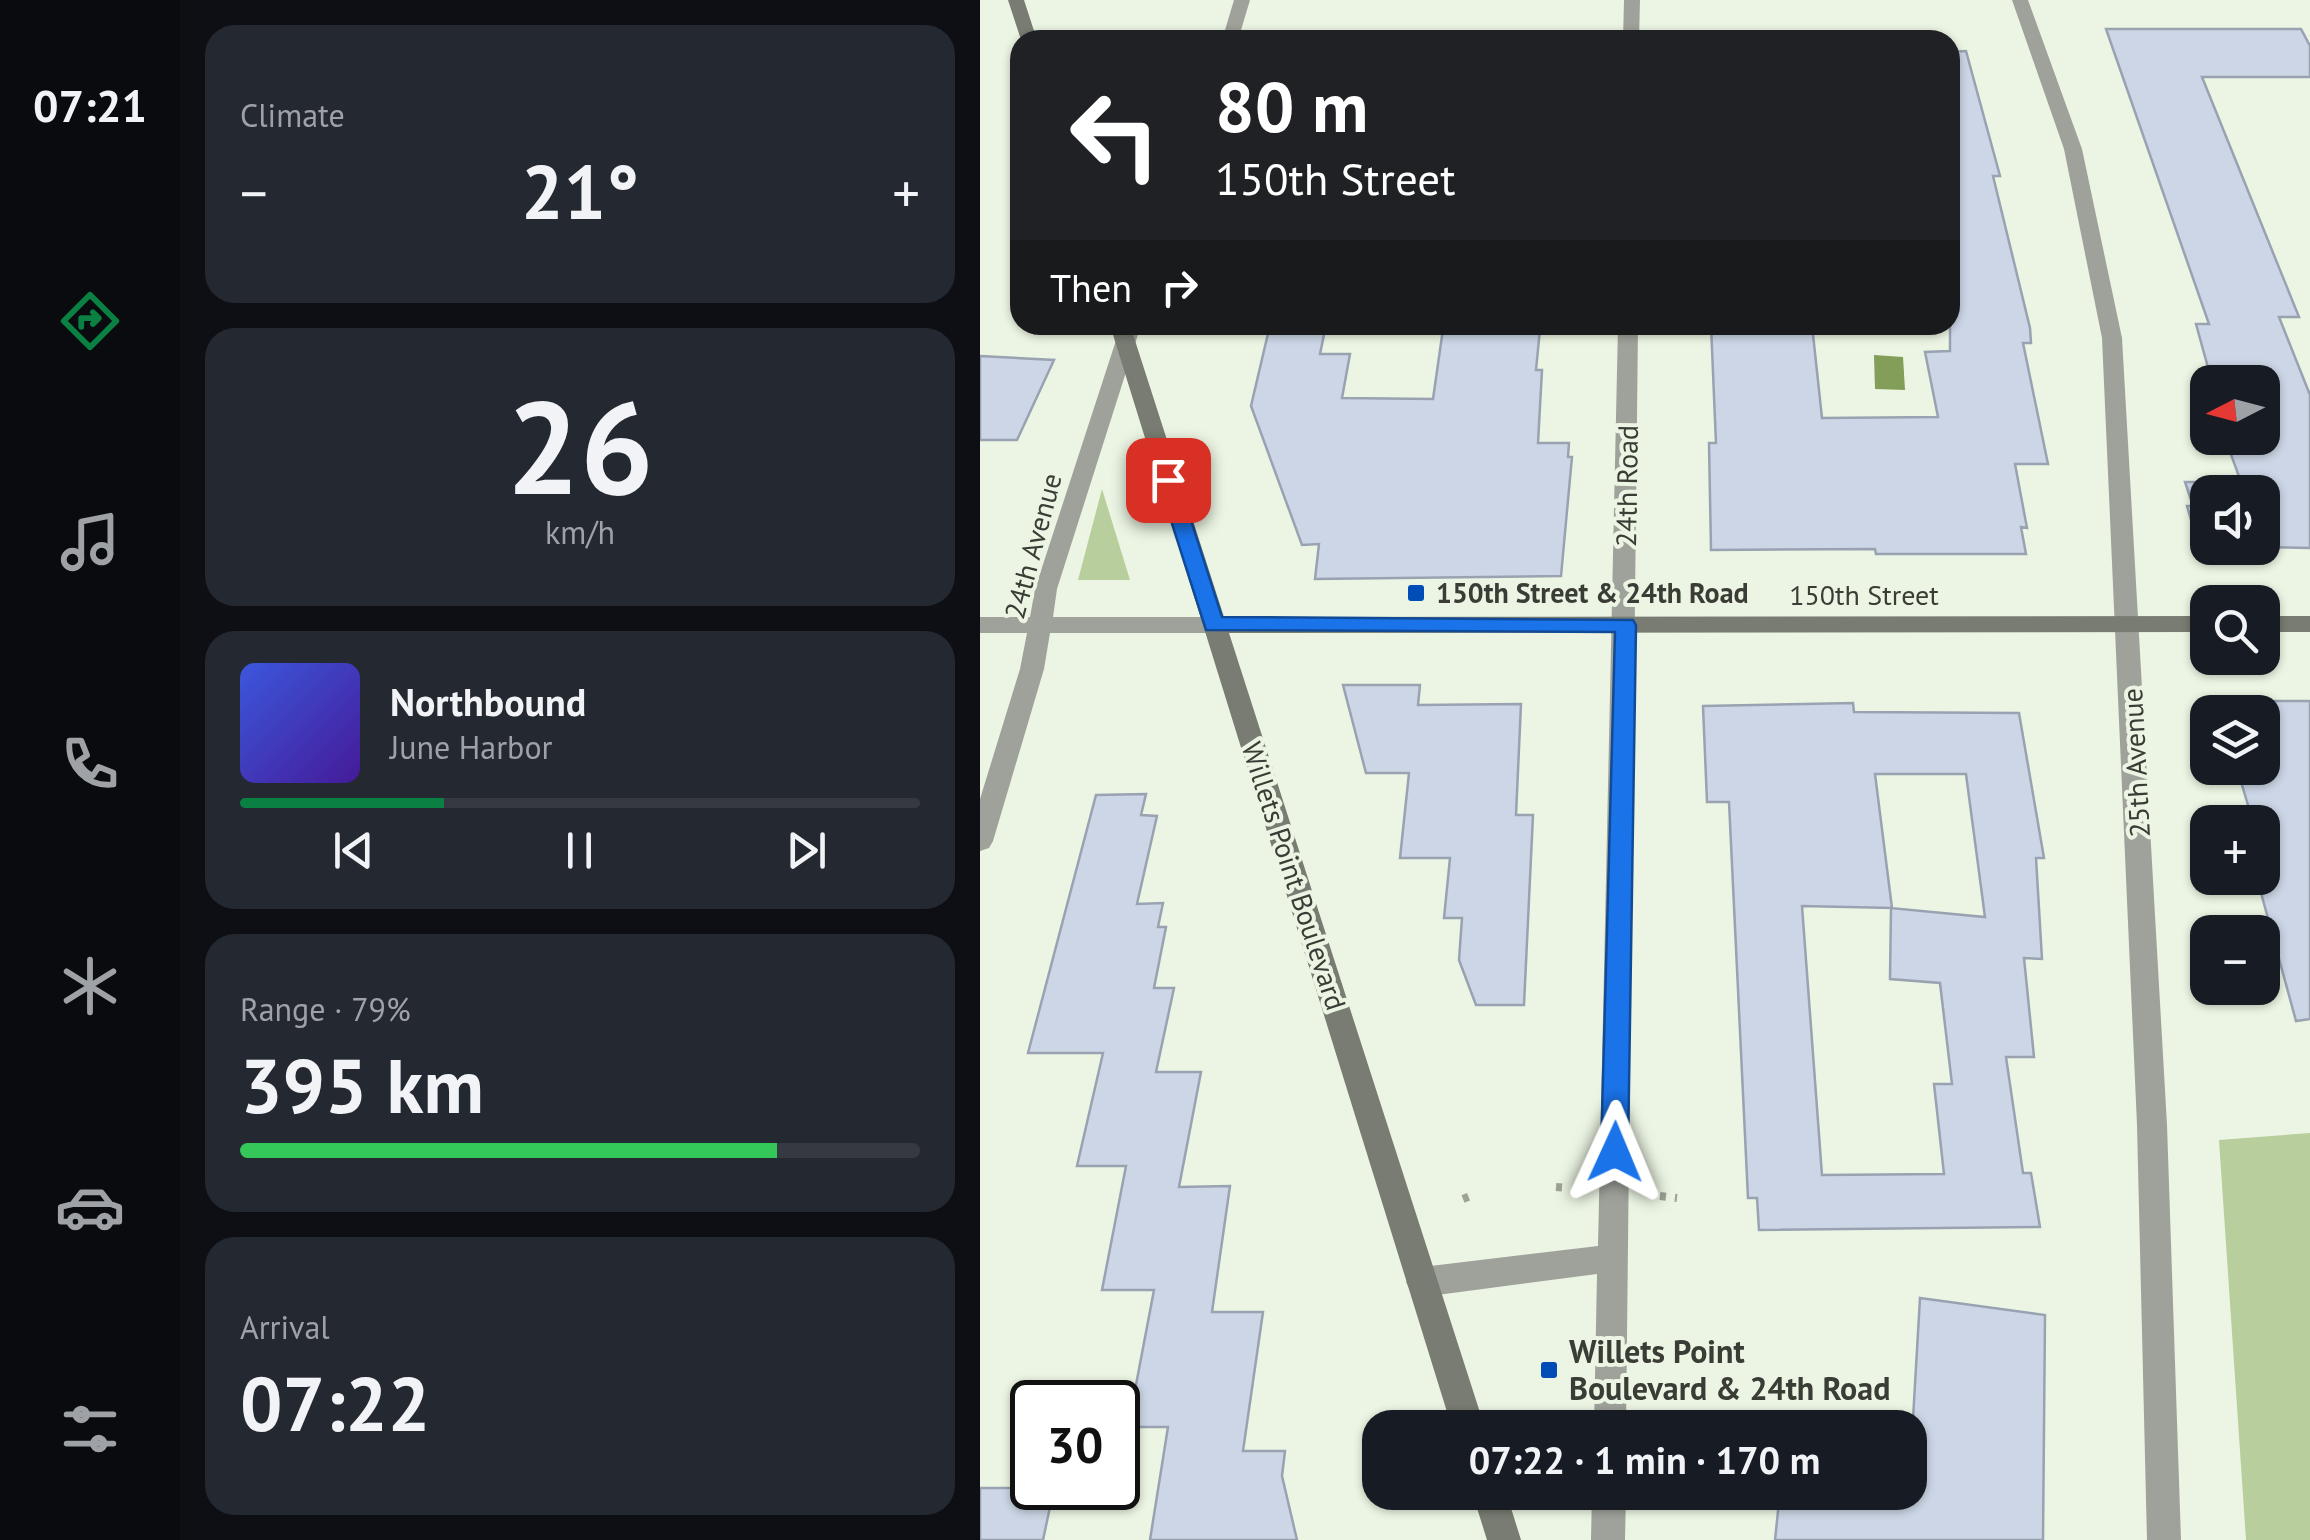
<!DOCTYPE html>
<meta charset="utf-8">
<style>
:root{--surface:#171b24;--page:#242831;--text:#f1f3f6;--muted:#9ea1a6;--line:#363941;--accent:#0b8043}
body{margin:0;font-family:"PT Sans",sans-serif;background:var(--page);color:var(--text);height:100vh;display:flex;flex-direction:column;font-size:38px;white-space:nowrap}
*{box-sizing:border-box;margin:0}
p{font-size:32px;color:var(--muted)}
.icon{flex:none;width:55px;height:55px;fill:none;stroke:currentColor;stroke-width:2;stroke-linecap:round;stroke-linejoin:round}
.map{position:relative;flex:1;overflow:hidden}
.drawer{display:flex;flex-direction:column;gap:25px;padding:25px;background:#0d0f14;width:800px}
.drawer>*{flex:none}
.banner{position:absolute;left:30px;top:30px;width:950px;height:305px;border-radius:30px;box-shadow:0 2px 8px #0004;background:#202124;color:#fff;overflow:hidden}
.needle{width:65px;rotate:264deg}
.buttons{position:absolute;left:1210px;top:365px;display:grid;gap:20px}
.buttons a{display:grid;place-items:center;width:90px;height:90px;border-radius:20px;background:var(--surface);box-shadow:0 2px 8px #0004;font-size:50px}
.speed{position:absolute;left:30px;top:1380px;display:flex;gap:20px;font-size:50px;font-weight:700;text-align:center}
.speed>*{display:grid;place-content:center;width:130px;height:130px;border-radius:50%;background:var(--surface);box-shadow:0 2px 8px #0004;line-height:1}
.speed .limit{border:5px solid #111;border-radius:15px;background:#fff;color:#111}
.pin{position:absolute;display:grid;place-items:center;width:85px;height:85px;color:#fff;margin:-42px;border-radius:20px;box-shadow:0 5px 15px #0006}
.me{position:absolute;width:110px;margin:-55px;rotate:1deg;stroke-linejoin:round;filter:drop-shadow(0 0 8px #0008)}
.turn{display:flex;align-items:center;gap:35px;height:210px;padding:0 40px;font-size:45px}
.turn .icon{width:130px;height:130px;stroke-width:2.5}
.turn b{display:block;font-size:70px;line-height:85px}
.then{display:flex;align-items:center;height:95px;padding:0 40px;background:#0003;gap:20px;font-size:38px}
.big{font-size:75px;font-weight:700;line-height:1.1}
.drawer .widget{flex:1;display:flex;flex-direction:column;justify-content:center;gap:15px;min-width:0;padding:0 35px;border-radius:30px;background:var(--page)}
.drawer .dial{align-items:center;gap:0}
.dial b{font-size:130px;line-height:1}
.song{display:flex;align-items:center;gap:30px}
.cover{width:120px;height:120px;border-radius:15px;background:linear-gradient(135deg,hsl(230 70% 55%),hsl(260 70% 35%))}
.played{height:10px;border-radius:5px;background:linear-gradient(90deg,var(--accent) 30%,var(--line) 30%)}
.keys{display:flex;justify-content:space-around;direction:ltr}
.heat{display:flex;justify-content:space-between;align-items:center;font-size:55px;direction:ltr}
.charge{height:15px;border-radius:8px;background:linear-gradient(90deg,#34c759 79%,var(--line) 0)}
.trip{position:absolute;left:382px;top:1410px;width:565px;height:100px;border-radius:30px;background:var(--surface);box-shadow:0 2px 8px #0004;font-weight:700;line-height:100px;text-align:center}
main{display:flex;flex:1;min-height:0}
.tabs{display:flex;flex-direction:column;width:180px;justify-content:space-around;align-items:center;background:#090b0e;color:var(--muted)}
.tabs .icon{width:70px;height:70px}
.tabs .on{color:var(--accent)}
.tabs b{font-size:45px;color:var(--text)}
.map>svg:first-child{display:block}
.green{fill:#b8ce9c}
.water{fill:#829e58}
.building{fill:#ccd6e6;stroke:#98a2b1;stroke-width:2.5;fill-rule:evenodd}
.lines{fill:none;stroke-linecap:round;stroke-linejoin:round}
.path{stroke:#9da396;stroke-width:8;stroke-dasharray:6 9;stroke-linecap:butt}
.street{fill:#9fa29b;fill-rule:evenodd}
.secondary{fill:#787c72;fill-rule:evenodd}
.route{fill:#1a73e8;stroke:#114b97;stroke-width:2.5}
.poi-dot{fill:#004db7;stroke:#ecf5e3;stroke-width:4}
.labels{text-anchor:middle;stroke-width:8;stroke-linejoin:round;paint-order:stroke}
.street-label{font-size:28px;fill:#3a3d36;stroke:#ecf5e3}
.poi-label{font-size:28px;font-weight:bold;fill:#3a3d36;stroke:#ecf5e3;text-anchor:start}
.near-poi-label{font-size:32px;font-weight:bold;fill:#3a3d36;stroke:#ecf5e3;text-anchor:start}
</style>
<main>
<nav class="tabs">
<b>07:21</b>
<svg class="icon on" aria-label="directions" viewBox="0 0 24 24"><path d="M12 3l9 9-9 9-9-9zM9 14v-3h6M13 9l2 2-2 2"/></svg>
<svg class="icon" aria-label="music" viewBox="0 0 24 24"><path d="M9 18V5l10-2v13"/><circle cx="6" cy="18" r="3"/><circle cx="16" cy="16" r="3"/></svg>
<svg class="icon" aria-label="phone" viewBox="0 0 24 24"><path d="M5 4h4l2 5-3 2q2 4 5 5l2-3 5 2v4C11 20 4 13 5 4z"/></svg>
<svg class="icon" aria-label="climate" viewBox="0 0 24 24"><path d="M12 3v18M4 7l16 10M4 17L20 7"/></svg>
<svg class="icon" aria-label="car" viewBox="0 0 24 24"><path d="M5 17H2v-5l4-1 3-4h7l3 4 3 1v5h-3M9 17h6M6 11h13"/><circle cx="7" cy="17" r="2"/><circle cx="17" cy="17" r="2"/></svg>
<svg class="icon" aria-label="filters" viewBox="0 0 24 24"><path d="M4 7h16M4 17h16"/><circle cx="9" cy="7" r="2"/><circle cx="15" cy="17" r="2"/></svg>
</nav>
<section class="drawer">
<div class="widget"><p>Climate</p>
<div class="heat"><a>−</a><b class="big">21°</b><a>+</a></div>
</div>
<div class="widget dial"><b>26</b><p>km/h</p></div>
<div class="widget">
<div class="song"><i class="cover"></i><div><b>Northbound</b><p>June Harbor</p></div></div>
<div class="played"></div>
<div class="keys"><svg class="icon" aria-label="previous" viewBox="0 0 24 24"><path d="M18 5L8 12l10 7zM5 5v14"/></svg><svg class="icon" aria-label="pause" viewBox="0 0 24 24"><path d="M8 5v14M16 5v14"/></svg><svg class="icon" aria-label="next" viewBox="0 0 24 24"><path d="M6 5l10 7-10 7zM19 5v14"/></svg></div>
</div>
<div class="widget"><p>Range · 79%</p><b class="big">395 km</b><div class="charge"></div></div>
<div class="widget"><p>Arrival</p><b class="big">07:22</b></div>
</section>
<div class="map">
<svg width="1330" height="1540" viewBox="0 0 1330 1540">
<rect width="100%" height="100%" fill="#ecf5e3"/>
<path class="green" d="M122,489L150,580H98Z
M1330,1133V1540H1266L1239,1140Z"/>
<path class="water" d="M894,355L923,357L925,390L895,389Z"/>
<path class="building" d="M1126,29H1321L1330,46V77H1222L1319,317H1299L1330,395V548L1282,547V492H1228V547H1219L1207,506H1213L1205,482H1261L1245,438H1282V382H1232L1216,324H1229Z
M986,51L1020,176H1013L1050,328L1051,343H1043L1068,464H1035L1047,528L1041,527L1046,554H896L895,549L731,550L729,443H736L731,325H832L842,418L958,417L945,352L970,351V52Z
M290,325H346L340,354H370L362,398L453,399L463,329H560L556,370H562L558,443H589L588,457H592L581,576L335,579L339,544L322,545L271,406Z
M0,356L74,360L37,440H0Z
M363,685H440L438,705L541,704L536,815H553L544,1005H496L479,960L482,918H464L470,858H420L429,773H386Z
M1260,701H1330V1019L1316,1021L1277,878H1288L1282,857V822H1273L1257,768H1282V712H1263Z
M873,703L874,712L1039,713L1064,858H1056L1062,959L1044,958L1054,1057H1026L1043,1173H1051L1060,1227L779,1230L777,1198H768L749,802H727L723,706ZM895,774H986L1005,917L911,908L910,979L960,983L972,1084H954L964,1174L842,1175L822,906L912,908Z
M166,794L161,815L177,816L157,904L183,903L178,927H186L174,988H194L176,1072H221L199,1187L250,1186L232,1312H283L263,1451H305L302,1476L317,1540H170L188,1427H148L174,1290H122L146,1166H97L123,1053H48L116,795Z
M940,1298L1065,1315L1063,1540H795L800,1492H842L928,1505Z
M0,1488H74L63,1540H0Z"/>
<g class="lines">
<path class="path" d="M576,1187L589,1188
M680,1196L697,1198
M483,1199L495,1194"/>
<path class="street" d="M254,0H270L258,40H242Z
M644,0H660L659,40H643Z
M1032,0H1048L1102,149L1142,338L1187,1125L1201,1540H1167L1157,1125L1122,338L1084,149Z
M141,325H161L77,589L73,617H234L246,625L234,633H70L64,669L13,841L9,848L0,851V799L40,669L47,633H0V617H50L55,589Z
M638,325H658L646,1428H614L617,1274L442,1297L431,1292L426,1282L431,1272L442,1267L618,1246Z
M612,1492H646L645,1540H611Z"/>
<path class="secondary" d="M28,0H44L57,40H41Z
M130,325H150L244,617L1228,616V632L249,633L505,1428H472Z
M1282,616H1330V632H1282Z
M492,1492H526L541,1540H507Z"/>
</g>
<path class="route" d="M188,474L198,480L242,617L653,620L656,625L648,1152L644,1160L635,1164L625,1160L621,1152L635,632L226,630L178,480Z"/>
<g class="poi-dot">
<rect x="426" y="583" width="20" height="20" rx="5"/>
<rect x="559" y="1360" width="20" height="20" rx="5"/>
</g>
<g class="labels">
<g class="street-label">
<text transform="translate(647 486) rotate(-89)" y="10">24th Road</text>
<text transform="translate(53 546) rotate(-75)" y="10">24th Avenue</text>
<text x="884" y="605">150th Street</text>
<text transform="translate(1156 763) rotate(-93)" y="10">25th Avenue</text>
<text transform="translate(314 876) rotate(72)" y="10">Willets Point Boulevard</text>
</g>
<g class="poi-label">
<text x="456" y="603">150th Street &amp; 24th Road</text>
</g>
<g class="near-poi-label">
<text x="589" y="1363">Willets Point<tspan x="589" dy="37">Boulevard &amp; 24th Road</tspan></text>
</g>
</g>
</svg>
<div class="buttons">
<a><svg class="needle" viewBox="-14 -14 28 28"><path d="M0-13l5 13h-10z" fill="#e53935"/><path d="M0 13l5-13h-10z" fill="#9ea1a6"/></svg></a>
<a><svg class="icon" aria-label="sound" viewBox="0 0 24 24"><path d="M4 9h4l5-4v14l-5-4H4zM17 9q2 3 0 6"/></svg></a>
<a><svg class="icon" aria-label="search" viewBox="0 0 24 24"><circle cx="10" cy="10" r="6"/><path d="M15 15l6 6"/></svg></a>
<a><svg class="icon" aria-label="layers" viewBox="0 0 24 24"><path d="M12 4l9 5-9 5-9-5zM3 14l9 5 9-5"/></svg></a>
<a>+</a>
<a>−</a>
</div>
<div class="speed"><div class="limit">30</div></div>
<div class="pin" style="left:188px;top:480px;background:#d93025"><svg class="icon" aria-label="arrive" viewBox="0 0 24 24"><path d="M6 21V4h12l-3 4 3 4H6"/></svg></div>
<svg class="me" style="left:635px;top:1152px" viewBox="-20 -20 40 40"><path d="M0-17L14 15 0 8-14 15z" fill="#1a73e8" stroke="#fff" stroke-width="4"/></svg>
<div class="trip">07:22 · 1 min · 170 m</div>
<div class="banner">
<div class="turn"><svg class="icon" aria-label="left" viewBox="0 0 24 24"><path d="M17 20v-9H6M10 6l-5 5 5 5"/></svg><div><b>80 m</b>150th Street</div></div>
<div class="then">Then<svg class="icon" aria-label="right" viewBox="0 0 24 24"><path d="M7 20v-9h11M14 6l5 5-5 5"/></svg></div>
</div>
</div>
</main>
